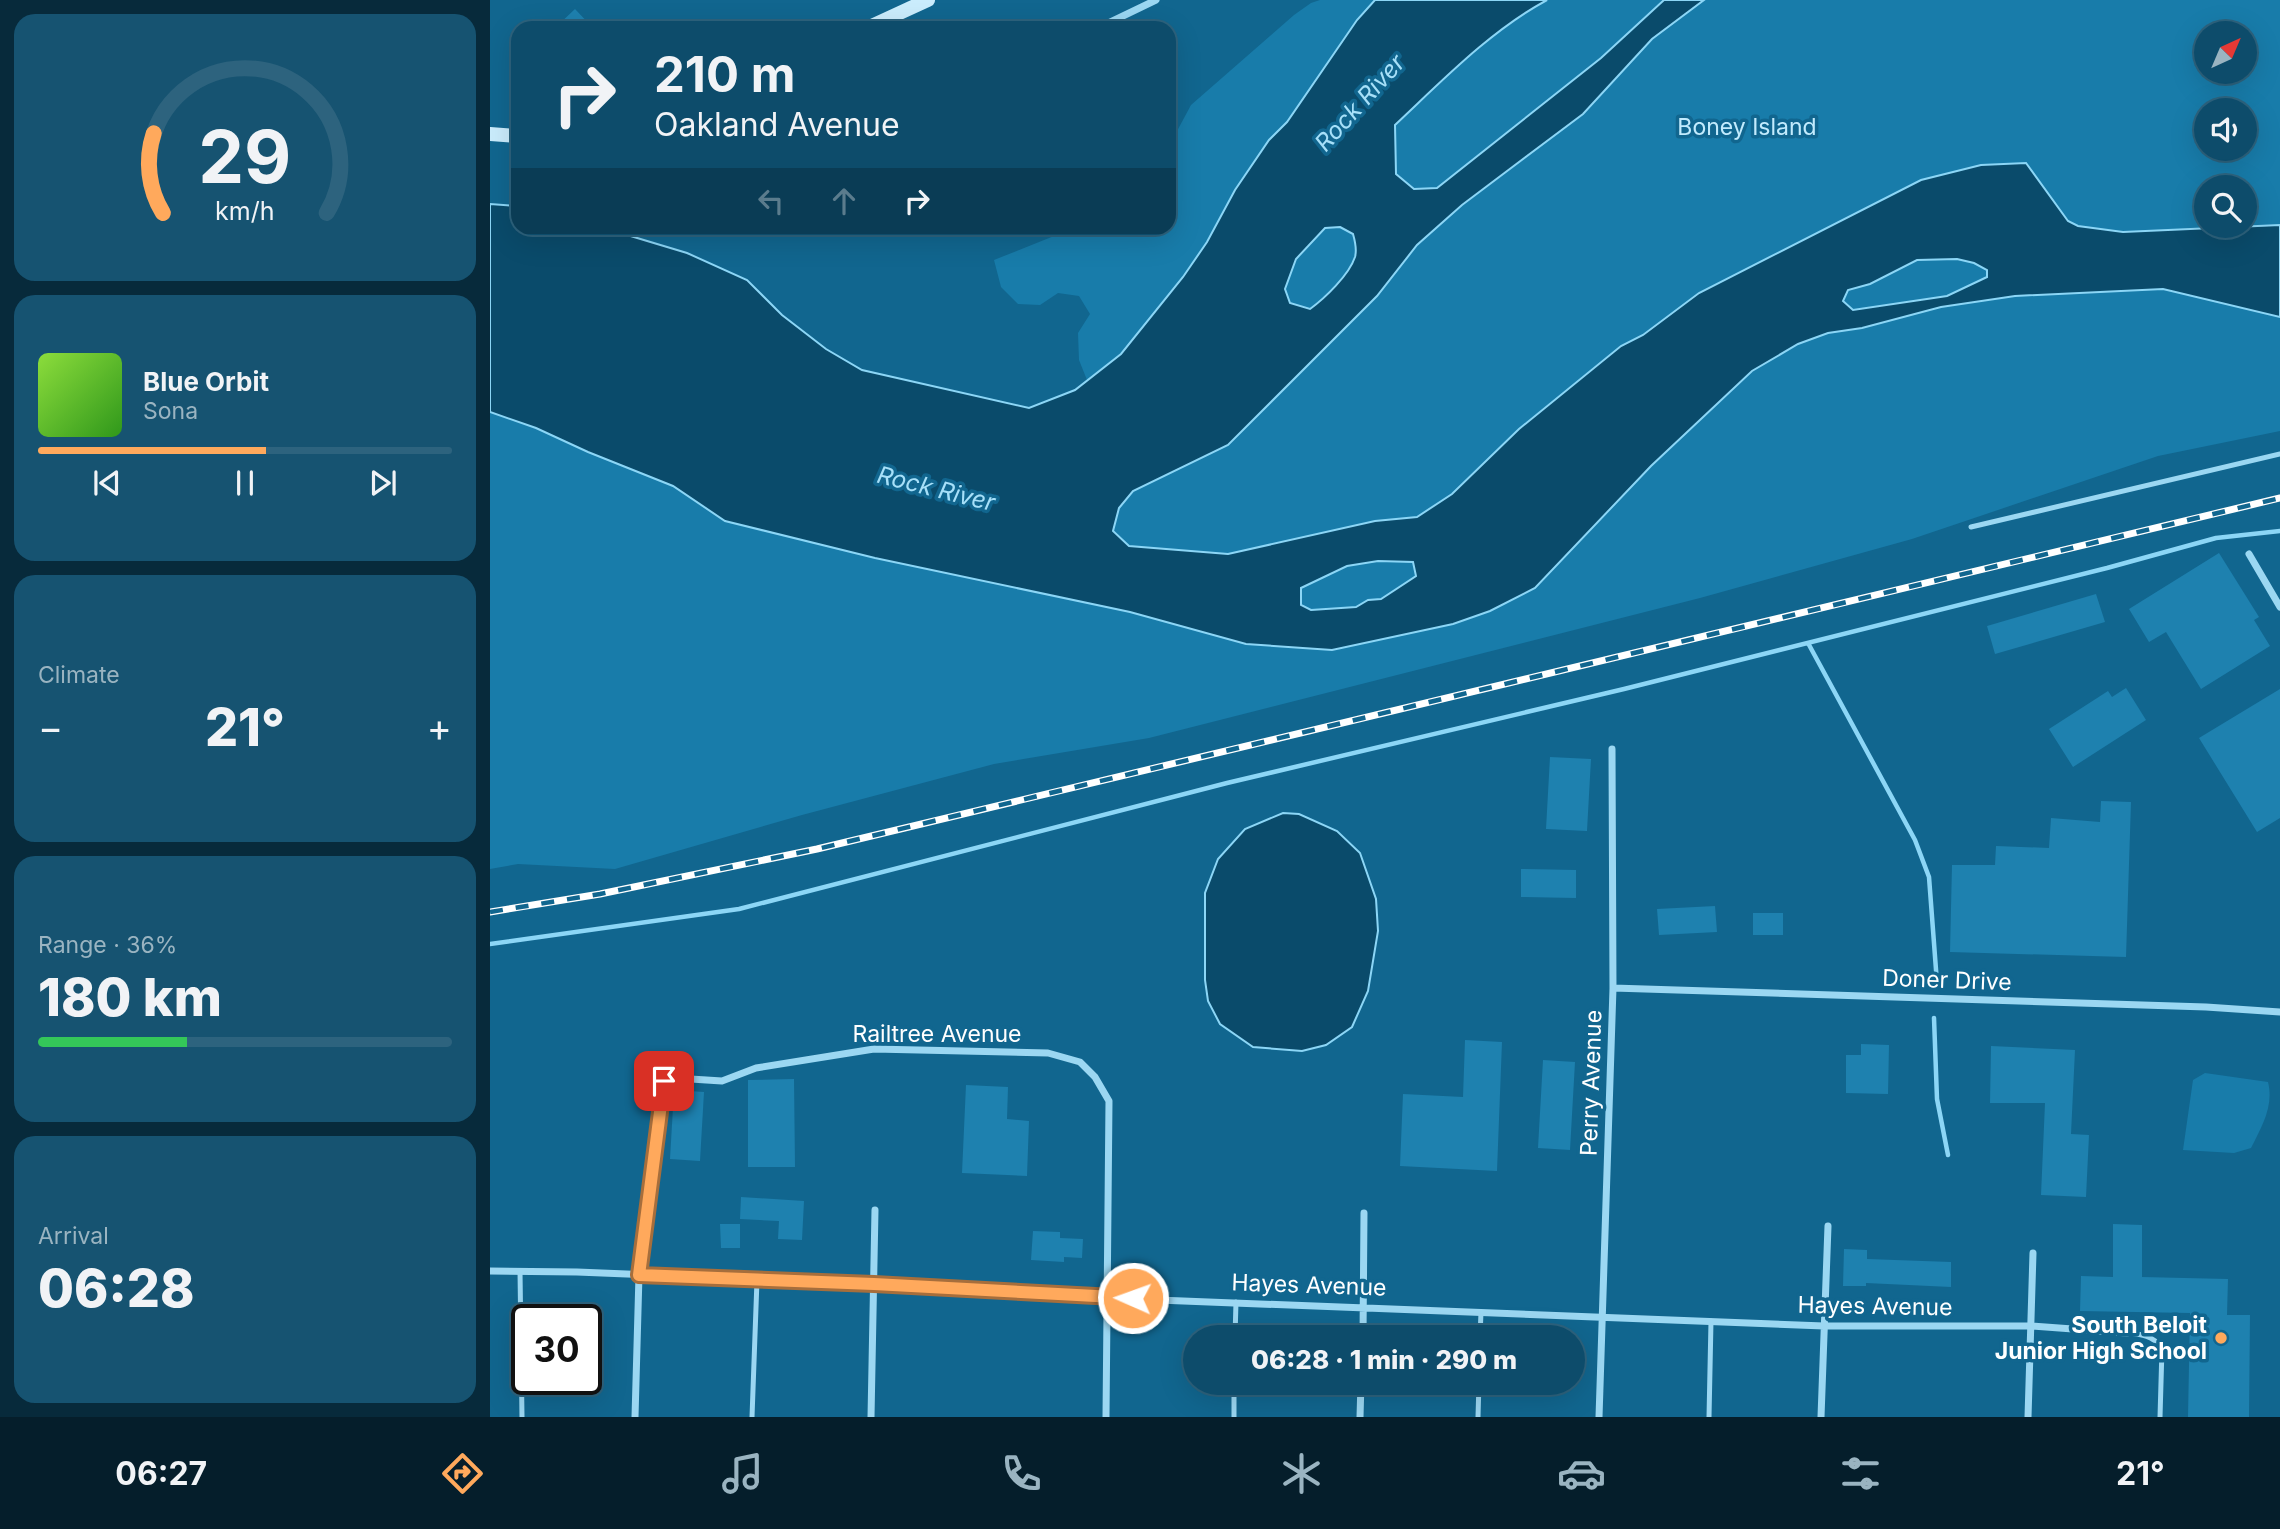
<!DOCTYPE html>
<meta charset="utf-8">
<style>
:root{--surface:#0d4c6b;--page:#165371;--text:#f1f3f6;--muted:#9ab4c1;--line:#2d637e;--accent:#ffa95c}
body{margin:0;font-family:Inter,sans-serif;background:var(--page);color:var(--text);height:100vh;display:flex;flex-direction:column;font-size:26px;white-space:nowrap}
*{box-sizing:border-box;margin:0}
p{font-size:23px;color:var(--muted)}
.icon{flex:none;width:38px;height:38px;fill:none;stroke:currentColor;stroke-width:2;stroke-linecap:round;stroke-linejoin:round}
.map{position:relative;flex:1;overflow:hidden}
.details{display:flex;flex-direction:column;gap:14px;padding:14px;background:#072a3b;width:490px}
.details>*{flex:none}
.guide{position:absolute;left:21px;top:21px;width:665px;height:214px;border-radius:21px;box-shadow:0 7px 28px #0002,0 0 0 2px var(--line);background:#0d4c6b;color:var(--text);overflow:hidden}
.needle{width:46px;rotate:44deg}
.buttons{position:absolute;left:1704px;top:21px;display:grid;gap:14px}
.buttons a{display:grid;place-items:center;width:63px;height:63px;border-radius:50%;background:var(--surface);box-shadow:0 7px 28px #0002,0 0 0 2px var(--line);font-size:35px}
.speed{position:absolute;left:21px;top:1304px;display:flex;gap:14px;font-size:35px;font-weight:700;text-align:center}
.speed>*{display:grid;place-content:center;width:91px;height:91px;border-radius:50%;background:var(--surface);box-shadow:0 7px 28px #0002,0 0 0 2px var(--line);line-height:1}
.speed .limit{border:4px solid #111;border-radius:10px;background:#fff;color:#111}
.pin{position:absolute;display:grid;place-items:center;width:60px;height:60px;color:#fff;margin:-30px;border-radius:14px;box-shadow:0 4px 10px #0006}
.me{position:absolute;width:77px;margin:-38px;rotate:272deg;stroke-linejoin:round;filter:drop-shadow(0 0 5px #0008)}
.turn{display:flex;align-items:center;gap:24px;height:147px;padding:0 28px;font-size:32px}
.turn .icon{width:91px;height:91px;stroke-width:2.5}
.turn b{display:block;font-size:49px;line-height:60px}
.lanes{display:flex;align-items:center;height:66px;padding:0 28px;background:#0003;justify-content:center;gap:35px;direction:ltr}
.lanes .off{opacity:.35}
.big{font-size:52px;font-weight:800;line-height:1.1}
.details .widget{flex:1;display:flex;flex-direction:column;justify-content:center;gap:10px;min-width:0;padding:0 24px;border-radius:21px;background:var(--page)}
.details .dial{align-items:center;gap:0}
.dial svg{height:182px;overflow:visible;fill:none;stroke:var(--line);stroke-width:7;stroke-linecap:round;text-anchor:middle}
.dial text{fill:var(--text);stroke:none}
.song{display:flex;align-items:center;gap:21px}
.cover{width:84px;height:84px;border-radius:10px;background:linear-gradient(135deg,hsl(90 70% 55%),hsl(110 70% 35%))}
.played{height:7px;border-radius:4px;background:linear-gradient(90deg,var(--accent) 55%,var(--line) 55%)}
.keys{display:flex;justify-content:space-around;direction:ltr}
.heat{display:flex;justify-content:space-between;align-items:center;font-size:38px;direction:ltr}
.charge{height:10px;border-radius:5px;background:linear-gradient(90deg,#34c759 36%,var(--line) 0)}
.trip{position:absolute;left:693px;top:1325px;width:402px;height:70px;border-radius:35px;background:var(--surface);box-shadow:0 7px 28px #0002,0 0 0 2px var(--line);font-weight:800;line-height:70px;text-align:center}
.menu{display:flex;height:112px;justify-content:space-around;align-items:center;background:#051e2b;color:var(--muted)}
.menu .icon{width:49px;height:49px}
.menu .on{color:var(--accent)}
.menu b{font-size:32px;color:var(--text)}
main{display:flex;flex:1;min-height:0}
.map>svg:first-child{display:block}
.green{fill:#187caa;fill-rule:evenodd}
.water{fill:#0a4b6b;stroke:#8cd6f6;stroke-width:2;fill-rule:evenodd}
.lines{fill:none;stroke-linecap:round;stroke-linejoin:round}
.stream{stroke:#8cd6f6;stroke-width:4.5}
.building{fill:#1e81af}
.lane{stroke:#9bd7f2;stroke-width:5}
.street{stroke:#9bd7f2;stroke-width:7}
.secondary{stroke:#caecfc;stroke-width:14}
.rail-casing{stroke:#fff;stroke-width:7}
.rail{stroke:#11668f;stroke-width:4.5;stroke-dasharray:13;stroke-linecap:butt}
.route-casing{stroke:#a66e3c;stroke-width:18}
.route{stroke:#ffa95c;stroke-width:12}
.poi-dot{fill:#ffa95c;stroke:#11668f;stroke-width:2.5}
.labels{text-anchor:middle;stroke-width:7;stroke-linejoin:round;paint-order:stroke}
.park-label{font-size:23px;fill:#c2ebfd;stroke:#11668f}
.street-label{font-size:23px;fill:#fff;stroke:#11668f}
.poi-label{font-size:23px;font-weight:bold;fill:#fff;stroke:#11668f;text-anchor:end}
.water-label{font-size:24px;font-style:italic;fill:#a7e0f9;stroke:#11668f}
</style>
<main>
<section class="details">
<div class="widget dial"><svg viewBox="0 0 100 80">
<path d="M14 69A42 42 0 1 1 86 69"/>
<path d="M14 69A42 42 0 0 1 10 34" stroke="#ffa95c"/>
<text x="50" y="56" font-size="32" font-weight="700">29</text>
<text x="50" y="72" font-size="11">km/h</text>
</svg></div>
<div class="widget">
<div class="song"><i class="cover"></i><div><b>Blue Orbit</b><p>Sona</p></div></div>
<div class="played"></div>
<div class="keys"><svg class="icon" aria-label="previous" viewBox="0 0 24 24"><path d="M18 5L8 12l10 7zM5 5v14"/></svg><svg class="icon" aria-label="pause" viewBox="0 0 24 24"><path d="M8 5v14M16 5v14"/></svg><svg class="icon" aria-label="next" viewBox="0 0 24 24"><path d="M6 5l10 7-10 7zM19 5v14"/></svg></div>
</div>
<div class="widget"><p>Climate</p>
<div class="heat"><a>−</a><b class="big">21°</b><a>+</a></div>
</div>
<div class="widget"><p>Range · 36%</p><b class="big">180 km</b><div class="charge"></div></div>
<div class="widget"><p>Arrival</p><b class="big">06:28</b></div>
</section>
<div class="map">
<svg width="1790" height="1417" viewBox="0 0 1790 1417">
<rect width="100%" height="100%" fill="#11668f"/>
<path class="green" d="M830,0H885L867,20L797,122L779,140L745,190L717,242L693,277L631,354L597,380L589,360L588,333L600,314L589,296L568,293L550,305L528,304L511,287L504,260L584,228H679V146L701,105L804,15L821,3Z
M1057,0H1174L1111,58L947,188L924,189L906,174L904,125C952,81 1000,31 1057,0Z
M1214,0H1790V225L1633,232L1588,226L1578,221L1536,163L1209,293L1153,335L1131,346L1029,429L962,494L927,517L885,521L738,554L638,546L623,531L629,508L643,491L738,445L887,296L927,245L972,205L1093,114L1162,39ZM1717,33H1755V72H1717ZM1717,110H1755V149H1717ZM1717,187H1755V226H1717Z
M850,227L864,234C865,241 867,250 865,257C859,275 835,298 820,309L800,303L795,289L806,259L835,228Z
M1467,259L1484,263L1497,270V277L1457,296L1363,310L1352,301L1358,290L1380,284L1427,260Z
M1673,289L1790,317V431L1668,456L1422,539L1210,598L659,738L504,764L312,815L125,869L28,864L0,869V412L46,428L98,452L183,486L235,521L385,558L640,612L756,644L963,624L1000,611L1045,588L1161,466L1262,371L1308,344L1338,333L1372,328L1451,307L1525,296Z
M888,561L924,562L926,576L891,599L878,600L866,607L821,610L811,605V588L857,566Z
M1715,1073L1778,1082C1784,1106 1772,1126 1761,1148L1744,1153L1693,1150L1703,1080Z"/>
<path class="water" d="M885,0H1057C1000,31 952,81 905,125L906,174L924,189L947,188L1111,58L1174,0H1214L1162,39L1093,114L972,205L927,245L887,296L738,445L643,491L629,508L623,531L639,546L738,554L885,521L927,517L962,494L1029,429L1131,346L1153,335L1209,293L1431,180L1491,165L1536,163L1578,221L1588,226L1633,232L1790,225V317L1673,289L1525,296L1451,307L1372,328L1338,333L1308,344L1262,371L1161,466L1045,588L1000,611L963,624L842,650L756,644L640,612L385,558L235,521L183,486L98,452L46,428L0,412V204L28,206V228H114L197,253L257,280L292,315L336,349L372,370L539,408L585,390L631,354L693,277L717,242L745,190L779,140L797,122L867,20ZM850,227L863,234C865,241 867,250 865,257C859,275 835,298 820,309L800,303L795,289L806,259L835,228ZM1467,259L1484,263L1497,270V277L1457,296L1363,310L1353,301L1358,290L1380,284L1427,260ZM888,561L923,562L926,576L891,599L878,600L866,607L821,610L811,605V588L857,566Z
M793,813L809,814L847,831L870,853L886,899L888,931L878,991L862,1027L836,1045L812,1051L763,1047L730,1024L718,1001L715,980V893L728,859L755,829Z"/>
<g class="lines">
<path class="stream" d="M1318,643L1425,840L1439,877L1447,983
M0,944L249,909L737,783L1134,689L1617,568L1726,538L1790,531
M1444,1018L1447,1099L1458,1155"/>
</g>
<path class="building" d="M85,9L103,28H65Z
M1729,553L1769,617L1764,620L1780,646L1711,689L1676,632L1659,642L1639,609Z
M1606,594L1615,622L1505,654L1497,626Z
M1636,688L1656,720L1583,767L1559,729L1618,691L1622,697Z
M1790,689V818L1767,832L1709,738Z
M1060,757L1101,759L1097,831L1056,829Z
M1611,801L1641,802L1636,957L1460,952L1462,865H1505L1506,846L1559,848L1561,818L1610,822Z
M1031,869L1086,870V898L1031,897Z
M1225,906L1227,932L1169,935L1167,909Z
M1263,913H1293V935H1263Z
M975,1040L1012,1042L1007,1171L910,1166L913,1094L973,1097Z
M1371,1044L1399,1045L1398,1094L1356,1093V1055H1371Z
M1501,1046L1585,1050L1581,1134L1599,1135L1596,1197L1551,1195L1555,1103H1500Z
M1053,1060L1085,1062L1080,1150L1048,1148Z
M304,1079L305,1167H258V1080Z
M476,1085L518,1087L517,1119L539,1121L537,1176L472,1173Z
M184,1090L214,1092L210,1161L180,1159Z
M251,1197L314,1201L312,1240L288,1239L289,1221L250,1219Z
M230,1224H250V1248H231Z
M1623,1224L1652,1225V1277L1738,1279L1737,1315H1760L1759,1417H1698L1700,1313L1590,1311L1591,1276L1623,1277Z
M543,1231L570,1232V1238L593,1239L592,1258L574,1257V1262L541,1260Z
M1354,1249L1377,1250V1259L1461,1262V1287L1376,1283V1286H1353Z"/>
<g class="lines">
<path class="lane" d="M1481,527L1790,454
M30,1271L32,1417
M1637,1333C1652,1334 1663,1336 1672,1348L1670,1417
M745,1337L746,1302
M990,1337L991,1312
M262,1417L267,1280
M744,1417V1382
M988,1417L989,1382
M1219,1417L1221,1321"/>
<path class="street" d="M608,28L666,0
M1759,554L1790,607
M1123,988L1716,1007L1790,1012
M0,1271L87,1272L384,1284L617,1298L1334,1326H1541L1637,1333
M873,1337L874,1213
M145,1417L149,1275L174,1081L185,1078L232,1081L266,1068L384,1049L558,1053L590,1062L605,1077L619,1101L616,1417
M381,1417L385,1210
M870,1417L871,1382
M1109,1417L1123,988L1122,749
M1331,1417L1338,1226
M1538,1417L1543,1253"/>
<path class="secondary" d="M377,28L438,0
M0,134L28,136"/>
<g class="rail-casing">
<path id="rail" d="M0,912L110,894L327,849L1790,498"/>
</g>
<use href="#rail" class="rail"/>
</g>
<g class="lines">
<g class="route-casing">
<path id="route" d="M174,1081L149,1275L384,1284L643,1298"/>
</g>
<use href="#route" class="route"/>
</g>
<circle class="poi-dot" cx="1731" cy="1338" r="7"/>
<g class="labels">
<g class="park-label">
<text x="1257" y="135">Boney Island</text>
</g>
<g class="street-label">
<text transform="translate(1457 980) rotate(2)" y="8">Doner Drive</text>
<text x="447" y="1042">Railtree Avenue</text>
<text transform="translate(1101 1083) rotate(-88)" y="8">Perry Avenue</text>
<text transform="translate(819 1285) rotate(2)" y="8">Hayes Avenue</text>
<text transform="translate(1385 1306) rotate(1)" y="8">Hayes Avenue</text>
</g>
<g class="poi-label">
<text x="1717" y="1333">South Beloit<tspan x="1717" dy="26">Junior High School</tspan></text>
</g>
<g class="water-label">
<text transform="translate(870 103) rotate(-48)" y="8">Rock River</text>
<text transform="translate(446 489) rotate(14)" y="8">Rock River</text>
</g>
</g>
</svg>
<div class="buttons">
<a><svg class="needle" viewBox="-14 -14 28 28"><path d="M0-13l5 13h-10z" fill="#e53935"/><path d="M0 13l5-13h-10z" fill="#9ab4c1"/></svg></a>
<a><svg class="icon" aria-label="sound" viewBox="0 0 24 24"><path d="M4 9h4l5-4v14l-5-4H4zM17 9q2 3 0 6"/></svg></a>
<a><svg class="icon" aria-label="search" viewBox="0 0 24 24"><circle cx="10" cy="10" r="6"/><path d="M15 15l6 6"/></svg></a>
</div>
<div class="speed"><div class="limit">30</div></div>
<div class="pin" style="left:174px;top:1081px;background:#d93025"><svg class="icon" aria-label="arrive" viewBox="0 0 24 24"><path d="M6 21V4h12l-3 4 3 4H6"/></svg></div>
<svg class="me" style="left:643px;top:1298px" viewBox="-20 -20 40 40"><circle r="17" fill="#ffa95c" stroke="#fff" stroke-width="3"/><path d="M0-11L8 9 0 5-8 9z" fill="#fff"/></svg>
<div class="trip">06:28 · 1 min · 290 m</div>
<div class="guide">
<div class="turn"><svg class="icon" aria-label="right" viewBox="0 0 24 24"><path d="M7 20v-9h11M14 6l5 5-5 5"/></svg><div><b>210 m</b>Oakland Avenue</div></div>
<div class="lanes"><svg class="icon off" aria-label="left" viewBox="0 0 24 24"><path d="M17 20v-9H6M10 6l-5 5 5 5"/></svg><svg class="icon off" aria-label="ahead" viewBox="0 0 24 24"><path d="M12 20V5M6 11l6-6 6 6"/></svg><svg class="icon" aria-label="right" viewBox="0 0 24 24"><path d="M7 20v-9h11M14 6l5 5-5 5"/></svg></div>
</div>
</div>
</main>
<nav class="menu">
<b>06:27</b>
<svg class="icon on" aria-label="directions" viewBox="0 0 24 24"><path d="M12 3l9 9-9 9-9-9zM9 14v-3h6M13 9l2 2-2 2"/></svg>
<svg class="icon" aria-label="music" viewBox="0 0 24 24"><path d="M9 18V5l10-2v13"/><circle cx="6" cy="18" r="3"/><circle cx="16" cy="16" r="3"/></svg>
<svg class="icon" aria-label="phone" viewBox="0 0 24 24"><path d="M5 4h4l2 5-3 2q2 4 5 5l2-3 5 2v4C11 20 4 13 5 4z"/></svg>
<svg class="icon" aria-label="climate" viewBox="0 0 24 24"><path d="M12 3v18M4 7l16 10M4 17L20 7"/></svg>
<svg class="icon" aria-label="car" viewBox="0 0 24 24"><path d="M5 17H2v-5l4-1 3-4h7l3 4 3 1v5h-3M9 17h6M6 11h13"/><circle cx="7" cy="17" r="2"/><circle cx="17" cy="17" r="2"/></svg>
<svg class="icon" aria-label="filters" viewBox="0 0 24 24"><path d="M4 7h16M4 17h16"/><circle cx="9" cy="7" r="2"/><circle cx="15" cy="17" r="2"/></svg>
<b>21°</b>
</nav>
